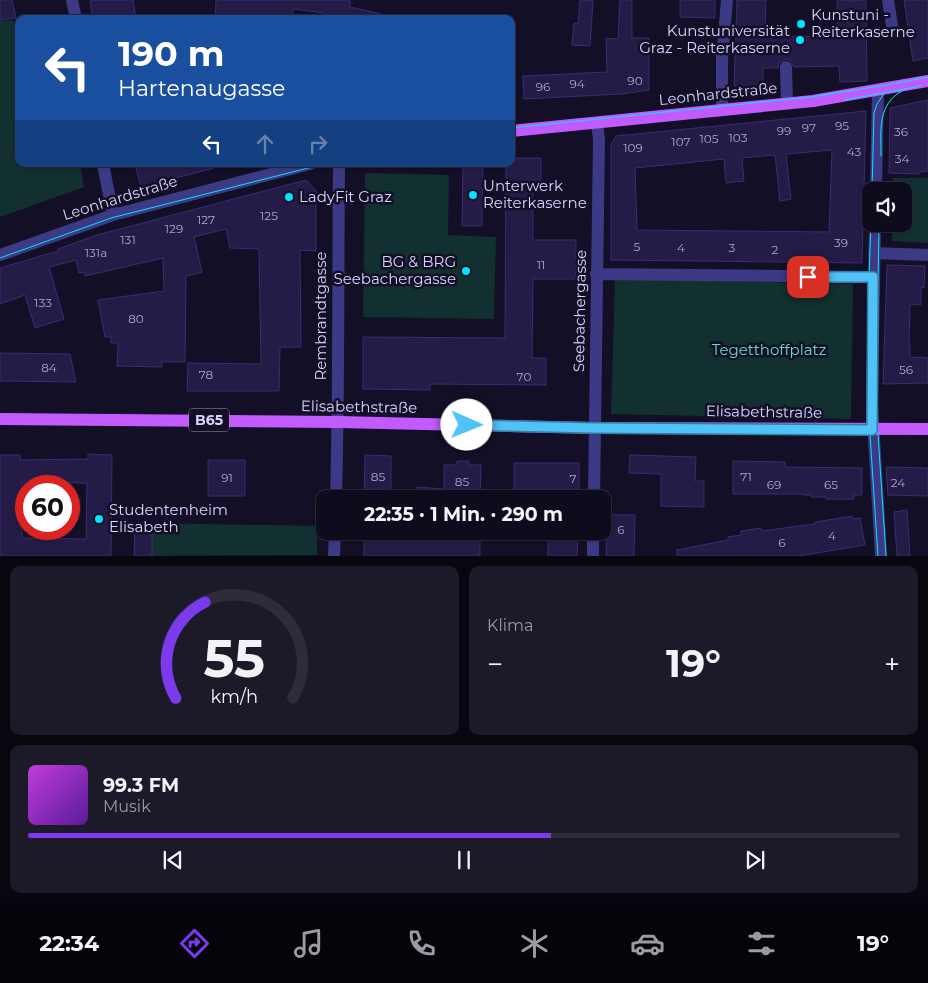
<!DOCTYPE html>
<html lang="de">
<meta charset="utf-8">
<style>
:root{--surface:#0e0b1c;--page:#1c1929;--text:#f1f3f6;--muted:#9b9ba3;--line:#2e2b3b;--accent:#7c3aed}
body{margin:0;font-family:Montserrat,sans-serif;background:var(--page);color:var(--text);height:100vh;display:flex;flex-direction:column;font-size:19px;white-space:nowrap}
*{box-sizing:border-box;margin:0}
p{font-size:16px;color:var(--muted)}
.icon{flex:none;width:28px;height:28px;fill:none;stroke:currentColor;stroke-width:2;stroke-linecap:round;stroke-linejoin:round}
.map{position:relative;height:556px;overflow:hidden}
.panel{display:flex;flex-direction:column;gap:10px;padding:10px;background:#08060f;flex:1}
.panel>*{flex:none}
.guide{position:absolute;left:15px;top:15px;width:500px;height:152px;border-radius:10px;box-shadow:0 1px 4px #0004,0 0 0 1px var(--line);background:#1a4fa0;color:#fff;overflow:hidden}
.tools{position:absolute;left:862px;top:182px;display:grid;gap:10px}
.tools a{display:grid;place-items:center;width:50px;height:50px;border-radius:10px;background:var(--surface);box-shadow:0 1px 4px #0004,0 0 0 1px var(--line);font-size:25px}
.speed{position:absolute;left:15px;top:475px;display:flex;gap:10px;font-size:25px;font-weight:700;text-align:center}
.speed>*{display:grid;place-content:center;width:65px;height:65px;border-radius:50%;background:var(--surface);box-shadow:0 1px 4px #0004,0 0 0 1px var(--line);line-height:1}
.speed .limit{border:8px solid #d22;background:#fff;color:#111}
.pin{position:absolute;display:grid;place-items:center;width:42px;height:42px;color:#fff;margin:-21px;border-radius:10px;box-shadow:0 2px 8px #0006}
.me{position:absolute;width:55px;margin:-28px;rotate:91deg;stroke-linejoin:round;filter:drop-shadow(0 0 4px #0008)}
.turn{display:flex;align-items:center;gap:18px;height:105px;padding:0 20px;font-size:22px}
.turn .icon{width:65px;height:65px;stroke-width:2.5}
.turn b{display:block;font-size:35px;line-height:42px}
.lanes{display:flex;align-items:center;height:48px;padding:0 20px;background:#0003;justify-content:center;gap:25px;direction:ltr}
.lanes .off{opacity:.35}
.big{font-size:38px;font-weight:700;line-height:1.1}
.panel .widget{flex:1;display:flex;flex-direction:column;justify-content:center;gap:8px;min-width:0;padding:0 18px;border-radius:10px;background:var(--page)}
.panel .dial{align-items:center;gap:0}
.dial svg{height:130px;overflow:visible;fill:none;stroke:var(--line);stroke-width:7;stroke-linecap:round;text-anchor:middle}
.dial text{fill:var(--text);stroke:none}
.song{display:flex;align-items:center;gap:15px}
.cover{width:60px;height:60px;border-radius:8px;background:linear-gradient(135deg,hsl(290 70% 55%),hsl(270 70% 35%))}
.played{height:5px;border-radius:2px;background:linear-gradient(90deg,var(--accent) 60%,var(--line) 60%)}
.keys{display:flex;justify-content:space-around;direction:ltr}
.heat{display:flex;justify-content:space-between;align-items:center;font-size:28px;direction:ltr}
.panel .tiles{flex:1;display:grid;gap:10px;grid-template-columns:1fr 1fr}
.widget:last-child{grid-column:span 2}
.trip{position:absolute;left:316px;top:490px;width:295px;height:50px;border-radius:10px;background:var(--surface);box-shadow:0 1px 4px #0004,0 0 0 1px var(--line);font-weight:700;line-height:50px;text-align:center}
.dock{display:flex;height:80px;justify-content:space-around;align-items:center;background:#06040b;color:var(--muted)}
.dock .icon{width:35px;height:35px}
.dock .current{color:var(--accent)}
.dock b{font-size:22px;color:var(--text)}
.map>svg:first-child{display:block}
.green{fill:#12302f}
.building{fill:#241b47;stroke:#3b2d73;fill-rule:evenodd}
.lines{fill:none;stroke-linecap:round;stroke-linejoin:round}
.minor{stroke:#3d3a85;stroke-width:12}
.major{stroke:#c25bff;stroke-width:12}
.tram{stroke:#00e5ff;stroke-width:1}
.route-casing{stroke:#337fa1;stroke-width:12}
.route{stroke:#4fc3f7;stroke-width:9}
.poi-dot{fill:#00e5ff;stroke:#130f26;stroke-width:2}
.labels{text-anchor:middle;stroke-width:5;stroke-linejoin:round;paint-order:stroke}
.number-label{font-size:12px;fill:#aca6d1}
.shield{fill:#130f26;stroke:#9e99be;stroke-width:1}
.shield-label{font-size:14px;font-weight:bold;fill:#d9d4ff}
.poi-label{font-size:15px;fill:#d9d4ff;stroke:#130f26;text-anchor:start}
.street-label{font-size:15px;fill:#d9d4ff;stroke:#130f26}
.park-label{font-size:15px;fill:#5fe0c0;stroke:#130f26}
</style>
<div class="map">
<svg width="928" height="556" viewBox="0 0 928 556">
<rect width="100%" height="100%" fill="#130f26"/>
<path class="green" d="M13,20L14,25H19V164H80L84,187L0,217V21Z
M365,173L449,175L448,235L496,237L494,319L363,317Z
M893,178H928V243L892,241V224H904V191H893Z
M615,279L853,284L851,419L611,414Z
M152,523L317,526V555L134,556L135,529H152Z"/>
<path class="building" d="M0,0H12L16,18L0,20Z
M97,0H133L136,19H93L90,1Z
M216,0H350V7L381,14L380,19H325V13L293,9L292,19H215Z
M580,0L593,1L590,46L572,45L574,23L578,24Z
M620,0H632V38H649V90L621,94L524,99L523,76L607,72L606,38L618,39Z
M680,0H715V18L680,17Z
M737,0H766L765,36L838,37L837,0H866L867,81L840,82L839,66L794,67L790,60L785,59L779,63L778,68H763V86H734Z
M904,0H928V58L913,61Z
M928,100V171L919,172V174L889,173L890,108Z
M866,111L862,263L611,260V145L616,136ZM832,150L829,232L637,230L635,168L724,159L726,183L744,181L742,158L775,155L780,201L791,199L786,154Z
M511,158H541V180H533V240H576V279H533L532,358H546V385L430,384V390L363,389V337L505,338L506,164H511Z
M135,164H213L214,168L141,187Z
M463,164H483L482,226H462Z
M306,180L316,191V251L300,250L301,347H280L279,391H187L188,363L261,364L259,249L230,248L226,229L194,237L202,272L186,276L185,362H162V367L117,366L118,343H111V337H105L98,300L164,291L163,258L85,276L84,272L79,273L76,260L49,267L64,319L35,328L25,295L0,304V268L58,251V249L97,235Z
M887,265L925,266L924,288L921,287V305L910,304L909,343H910V357L928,358V383L883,384Z
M0,353L70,354L76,382L0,381Z
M88,454L112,455L111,556H0V455H20V460L88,459ZM22,482L87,483L86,539L22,538Z
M365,455L391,456V499H364Z
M630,455L696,457L695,481H704V507L661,506V474L629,473Z
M208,460H245V496H208Z
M457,461H469V465H481L480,499H417V487L444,489V465H456Z
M733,461L785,462V467L862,468V495H854V499H826V497H811V495H803V494H733Z
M514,463H579V499H547V496L514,495Z
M886,467L928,468V496L888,495Z
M907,510L910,556H897L894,512Z
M607,515H635L634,556H606Z
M853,516V519L860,518L865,545L798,556H677V550L728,540V537L741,535V531L761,528V531L815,524V522Z
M135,529H152V556H134Z
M364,531H480V556H364Z
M548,531H578L577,556H548Z"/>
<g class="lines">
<path class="minor" d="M72,0L76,19
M888,0L893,32
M786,67L787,103
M722,109V59L727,0
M103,164L113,215
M876,191L878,90
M875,224L872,404L881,556
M874,253L928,255
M0,255L113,215L310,164
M596,274L873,277
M336,499C339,387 338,275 339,164
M594,499L599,139L597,123
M334,556L335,531
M593,556V531"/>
<path class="major" d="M511,131L813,101L928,81
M0,419L338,422L595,428L928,429"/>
<path class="tram" d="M844,100L921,86
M511,128L811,97L887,85L928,77
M881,156C881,132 877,104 902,91
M872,191L874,113L877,104L885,92
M871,223L869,277L868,404L878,556
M879,224L876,404L886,556
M0,258L111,218L324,164"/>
</g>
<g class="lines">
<g class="route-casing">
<path id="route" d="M467,425L595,428L872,430L873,277H808"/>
</g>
<use href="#route" class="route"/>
</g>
<g class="poi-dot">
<circle cx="801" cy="24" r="5"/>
<circle cx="800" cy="40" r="5"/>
<circle cx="473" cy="195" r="5"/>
<circle cx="289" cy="197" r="5"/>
<circle cx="466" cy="271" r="5"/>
<circle cx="99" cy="519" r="5"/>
</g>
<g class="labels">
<g class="number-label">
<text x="635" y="85">90</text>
<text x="577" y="88">94</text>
<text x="543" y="91">96</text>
<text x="842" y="130">95</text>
<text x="809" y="132">97</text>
<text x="784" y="135">99</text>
<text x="901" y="136">36</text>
<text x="738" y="142">103</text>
<text x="709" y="143">105</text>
<text x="681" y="146">107</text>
<text x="633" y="152">109</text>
<text x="854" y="156">43</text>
<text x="902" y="163">34</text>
<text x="269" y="220">125</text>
<text x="206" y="224">127</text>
<text x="174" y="233">129</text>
<text x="128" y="244">131</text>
<text x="841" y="247">39</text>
<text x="637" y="251">5</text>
<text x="681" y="252">4</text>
<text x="732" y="252">3</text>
<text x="775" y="254">2</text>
<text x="96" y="257">131a</text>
<text x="541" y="269">11</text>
<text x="43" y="307">133</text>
<text x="136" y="323">80</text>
<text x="49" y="372">84</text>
<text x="906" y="374">56</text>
<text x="206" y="379">78</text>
<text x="524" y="381">70</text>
<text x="378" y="481">85</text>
<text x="746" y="481">71</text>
<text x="227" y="482">91</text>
<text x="573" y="483">7</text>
<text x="462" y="486">85</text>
<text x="898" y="487">24</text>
<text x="774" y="489">69</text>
<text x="831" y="489">65</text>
<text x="621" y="534">6</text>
<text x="832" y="540">4</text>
<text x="782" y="547">6</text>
</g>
<rect class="shield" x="189" y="408.5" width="40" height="23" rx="4"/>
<g class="shield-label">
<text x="209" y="425">B65</text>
</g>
<g class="poi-label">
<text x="811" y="20">Kunstuni -<tspan x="811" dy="17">Reiterkaserne</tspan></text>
<text x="790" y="36" text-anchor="end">Kunstuniversität<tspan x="790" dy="17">Graz - Reiterkaserne</tspan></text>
<text x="483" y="191">Unterwerk<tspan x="483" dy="17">Reiterkaserne</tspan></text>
<text x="299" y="202">LadyFit Graz</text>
<text x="456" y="267" text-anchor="end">BG &amp; BRG<tspan x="456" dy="17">Seebachergasse</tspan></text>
<text x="109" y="515">Studentenheim<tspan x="109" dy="17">Elisabeth</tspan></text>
</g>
<g class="street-label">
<text transform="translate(718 94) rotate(-6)" y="5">Leonhardstraße</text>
<text transform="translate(120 198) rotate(-17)" y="5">Leonhardstraße</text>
<text transform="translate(580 311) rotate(-89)" y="5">Seebachergasse</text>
<text transform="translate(321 316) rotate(-90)" y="5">Rembrandtgasse</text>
<text transform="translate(359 407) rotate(1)" y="5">Elisabethstraße</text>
<text transform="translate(764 412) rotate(1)" y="5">Elisabethstraße</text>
</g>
<g class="park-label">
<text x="769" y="355">Tegetthoffplatz</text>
</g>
</g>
</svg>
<div class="tools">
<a><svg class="icon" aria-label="sound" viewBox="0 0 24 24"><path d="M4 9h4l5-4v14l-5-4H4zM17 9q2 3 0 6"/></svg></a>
</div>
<div class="speed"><div class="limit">60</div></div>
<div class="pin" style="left:808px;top:277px;background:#d93025"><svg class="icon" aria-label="arrive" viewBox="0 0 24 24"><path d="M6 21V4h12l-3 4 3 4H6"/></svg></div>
<svg class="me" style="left:467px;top:425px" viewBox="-20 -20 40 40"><circle r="19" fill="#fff"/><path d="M0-13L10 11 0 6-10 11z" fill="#4fc3f7"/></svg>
<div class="trip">22:35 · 1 Min. · 290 m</div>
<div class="guide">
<div class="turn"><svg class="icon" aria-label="left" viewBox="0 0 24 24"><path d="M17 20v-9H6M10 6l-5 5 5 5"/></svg><div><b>190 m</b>Hartenaugasse</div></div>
<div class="lanes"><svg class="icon" aria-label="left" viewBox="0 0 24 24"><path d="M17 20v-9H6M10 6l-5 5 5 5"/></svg><svg class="icon off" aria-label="ahead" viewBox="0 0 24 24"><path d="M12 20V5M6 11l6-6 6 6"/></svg><svg class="icon off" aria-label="right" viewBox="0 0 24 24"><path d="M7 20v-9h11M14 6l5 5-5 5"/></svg></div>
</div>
</div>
<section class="panel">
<div class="tiles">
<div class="widget dial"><svg viewBox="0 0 100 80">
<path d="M14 69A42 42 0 1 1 86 69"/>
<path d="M14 69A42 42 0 0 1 32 10" stroke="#7c3aed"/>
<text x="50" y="56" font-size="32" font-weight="700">55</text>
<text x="50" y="72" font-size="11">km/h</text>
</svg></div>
<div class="widget"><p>Klima</p>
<div class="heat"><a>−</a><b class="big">19°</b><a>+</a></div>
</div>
<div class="widget">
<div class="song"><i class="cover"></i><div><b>99.3 FM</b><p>Musik</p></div></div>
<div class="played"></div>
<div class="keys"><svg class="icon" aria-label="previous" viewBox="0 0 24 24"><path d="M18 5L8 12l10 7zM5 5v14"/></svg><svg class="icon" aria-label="pause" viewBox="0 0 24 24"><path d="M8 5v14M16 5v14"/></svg><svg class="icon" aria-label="next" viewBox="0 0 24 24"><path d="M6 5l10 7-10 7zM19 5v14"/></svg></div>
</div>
</div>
</section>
<nav class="dock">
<b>22:34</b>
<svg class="icon current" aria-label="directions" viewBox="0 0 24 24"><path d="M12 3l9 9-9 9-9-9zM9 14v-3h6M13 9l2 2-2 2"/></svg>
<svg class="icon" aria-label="music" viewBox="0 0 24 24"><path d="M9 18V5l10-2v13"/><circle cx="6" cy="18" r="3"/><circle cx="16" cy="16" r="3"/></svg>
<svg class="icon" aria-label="phone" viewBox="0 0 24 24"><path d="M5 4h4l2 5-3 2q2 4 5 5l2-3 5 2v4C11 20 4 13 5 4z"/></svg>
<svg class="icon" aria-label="climate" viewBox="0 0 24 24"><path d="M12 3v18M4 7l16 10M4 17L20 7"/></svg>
<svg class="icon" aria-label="car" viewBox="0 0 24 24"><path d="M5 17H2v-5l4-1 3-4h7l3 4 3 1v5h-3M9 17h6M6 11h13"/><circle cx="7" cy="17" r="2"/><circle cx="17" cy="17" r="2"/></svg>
<svg class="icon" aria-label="filters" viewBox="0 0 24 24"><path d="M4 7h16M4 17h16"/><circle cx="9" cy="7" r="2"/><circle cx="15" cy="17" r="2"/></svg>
<b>19°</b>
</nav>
